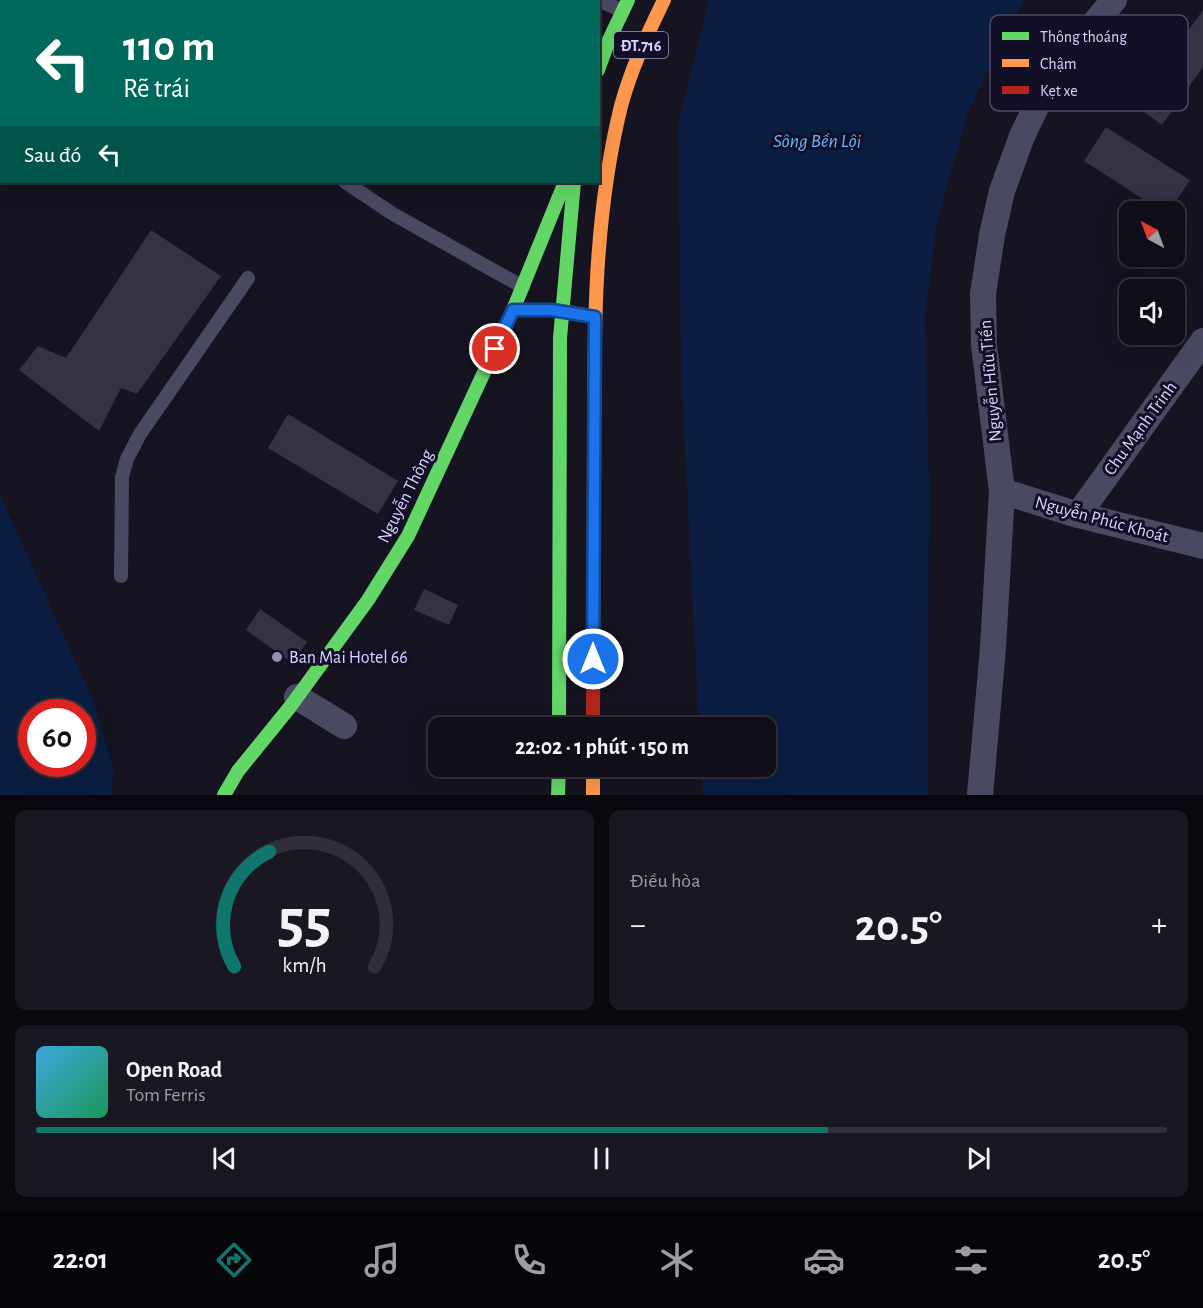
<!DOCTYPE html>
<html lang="vi">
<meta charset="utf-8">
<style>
:root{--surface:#100f19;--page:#191822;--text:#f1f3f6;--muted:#9c9ca2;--line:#302f38;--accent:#0f766e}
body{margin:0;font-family:"Alegreya Sans",sans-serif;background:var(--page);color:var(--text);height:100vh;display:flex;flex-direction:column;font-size:22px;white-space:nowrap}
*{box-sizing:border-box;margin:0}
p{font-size:20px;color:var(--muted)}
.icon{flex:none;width:33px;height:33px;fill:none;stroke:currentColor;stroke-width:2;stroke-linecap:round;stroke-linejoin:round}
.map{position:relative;height:795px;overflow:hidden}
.drawer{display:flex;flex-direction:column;gap:15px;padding:15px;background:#09080e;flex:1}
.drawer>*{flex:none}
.top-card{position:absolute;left:0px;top:0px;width:600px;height:183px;box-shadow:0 6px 24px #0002,0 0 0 2px var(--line);background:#00695c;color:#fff;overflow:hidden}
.needle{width:39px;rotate:319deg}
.controls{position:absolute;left:1119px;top:201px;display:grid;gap:12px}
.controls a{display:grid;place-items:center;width:66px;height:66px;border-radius:12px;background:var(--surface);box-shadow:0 6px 24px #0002,0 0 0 2px var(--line);font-size:30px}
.speed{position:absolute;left:18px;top:699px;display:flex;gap:12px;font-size:30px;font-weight:700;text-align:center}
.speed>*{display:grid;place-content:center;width:78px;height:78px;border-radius:50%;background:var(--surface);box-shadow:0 6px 24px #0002,0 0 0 2px var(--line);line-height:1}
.speed .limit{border:9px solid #d22;background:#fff;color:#111}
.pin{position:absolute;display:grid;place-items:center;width:51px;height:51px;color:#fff;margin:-26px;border:3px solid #fff;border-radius:50%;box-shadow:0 2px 6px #0007}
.me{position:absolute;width:66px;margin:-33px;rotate:0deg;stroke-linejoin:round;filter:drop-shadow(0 0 4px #0008)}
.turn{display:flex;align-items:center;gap:21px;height:126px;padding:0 24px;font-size:27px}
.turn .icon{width:78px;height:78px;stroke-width:2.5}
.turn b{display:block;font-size:42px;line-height:51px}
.then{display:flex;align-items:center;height:57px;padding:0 24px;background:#0003;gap:12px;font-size:22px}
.big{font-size:45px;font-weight:700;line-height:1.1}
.drawer .card{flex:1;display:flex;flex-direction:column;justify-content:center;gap:9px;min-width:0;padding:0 21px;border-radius:12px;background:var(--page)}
.drawer .dial{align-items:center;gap:0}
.dial svg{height:156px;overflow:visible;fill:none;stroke:var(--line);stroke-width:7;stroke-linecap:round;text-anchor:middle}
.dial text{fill:var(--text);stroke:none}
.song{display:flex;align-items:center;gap:18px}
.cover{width:72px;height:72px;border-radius:9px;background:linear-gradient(135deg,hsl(200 70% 55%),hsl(150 70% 35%))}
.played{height:6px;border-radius:3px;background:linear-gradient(90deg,var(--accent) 70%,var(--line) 70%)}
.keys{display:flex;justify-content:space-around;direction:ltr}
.heat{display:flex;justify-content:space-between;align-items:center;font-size:33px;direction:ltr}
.drawer .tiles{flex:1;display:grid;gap:15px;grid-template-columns:1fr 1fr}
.card:last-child{grid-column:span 2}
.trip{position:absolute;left:428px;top:717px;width:348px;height:60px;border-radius:12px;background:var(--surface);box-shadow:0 6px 24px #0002,0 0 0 2px var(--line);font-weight:700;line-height:60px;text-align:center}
.tabs{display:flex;height:96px;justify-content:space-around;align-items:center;background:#06060a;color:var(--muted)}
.tabs .icon{width:42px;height:42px}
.tabs .selected{color:var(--accent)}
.tabs b{font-size:27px;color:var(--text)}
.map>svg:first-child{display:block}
.water{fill:#0b1e41;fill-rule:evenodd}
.building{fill:#343243}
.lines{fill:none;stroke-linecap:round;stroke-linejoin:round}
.lane{stroke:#4a4962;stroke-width:14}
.street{stroke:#4a4962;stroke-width:26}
.fast{stroke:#63d668;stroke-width:14}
.slow{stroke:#ff974d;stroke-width:14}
.jam{stroke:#b3261e;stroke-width:14}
.route-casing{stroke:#114b97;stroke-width:15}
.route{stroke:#1a73e8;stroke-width:10}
.poi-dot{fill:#9591b1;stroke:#130f26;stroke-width:2}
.labels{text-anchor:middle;stroke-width:6;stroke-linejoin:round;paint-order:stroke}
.shield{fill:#130f26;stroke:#9e99be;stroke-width:1.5}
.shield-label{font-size:16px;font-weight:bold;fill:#d9d4ff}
.street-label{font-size:18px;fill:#d9d4ff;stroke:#130f26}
.poi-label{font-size:18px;fill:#d9d4ff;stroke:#130f26;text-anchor:start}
.water-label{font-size:20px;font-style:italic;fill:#62b6ff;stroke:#130f26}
.key{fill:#130f26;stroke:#4e4a67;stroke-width:1.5}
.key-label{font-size:16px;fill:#d9d4ff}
</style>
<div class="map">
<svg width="1203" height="795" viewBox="0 0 1203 795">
<rect width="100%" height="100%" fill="#161421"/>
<path class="water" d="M709,0H1024L996,52L968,113L937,221L925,315L929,480L928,795H703L701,767L765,766V728L699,727L681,368L678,126Z
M0,495L94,703L113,768L112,795H0ZM32,712H82V764H32Z"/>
<path class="building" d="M1203,10V67L1162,125L1134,105Z
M1106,127L1190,180L1169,212H1163L1084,161Z
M151,230L221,276L137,394L121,388L99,431L19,370L38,346L66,358Z
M288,414L398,481L378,514L268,448Z
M424,589L458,605L449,625L414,610Z
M260,609L307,642L292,663L246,630Z"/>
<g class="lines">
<path class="lane" d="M598,0L623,11
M238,2L241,0
M573,2L574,0
M345,182L393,214L523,287
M121,576L122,477L127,459L140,434L248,278"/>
<path class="street" d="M1002,491L1078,515L1203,546
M1078,515L1203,341
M297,697L344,726
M980,795L993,648L1002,491L984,345L983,294L992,235L1002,191L1022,136L1037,105L1050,80L1066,57L1114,0"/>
<path class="fast" d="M598,70L609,40L628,0
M513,310H552L590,316
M559,728L560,338L574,182
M224,795L238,771L290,707L368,600L408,536L513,310L565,182
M558,795L559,766"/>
<path class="slow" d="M594,439C594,328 594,215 621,106C631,69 647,35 664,0
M593,766V795"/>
<path class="jam" d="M593,728L594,439"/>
</g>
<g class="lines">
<g class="route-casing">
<path id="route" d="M495,349L513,310H552L595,317L593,659"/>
</g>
<use href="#route" class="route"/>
</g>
<circle class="poi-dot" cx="277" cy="657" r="6"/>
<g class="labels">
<rect class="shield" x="614" y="32" width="54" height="26" rx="4.5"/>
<g class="shield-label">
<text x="641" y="51">ĐT.716</text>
</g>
<g class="street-label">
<text transform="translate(990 381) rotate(-95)" y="6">Nguyễn Hữu Tiến</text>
<text transform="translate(1140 428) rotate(-54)" y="6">Chu Mạnh Trinh</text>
<text transform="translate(405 496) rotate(-63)" y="6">Nguyễn Thông</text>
<text transform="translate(1102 519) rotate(15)" y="6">Nguyễn Phúc Khoát</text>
</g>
<g class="poi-label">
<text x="289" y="663">Ban Mai Hotel 66</text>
</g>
<g class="water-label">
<text x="817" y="147">Sông Bến Lội</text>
</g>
</g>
<rect x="990" y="15" width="198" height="96" rx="9" class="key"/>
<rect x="1002" y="32" width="27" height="8" fill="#63d668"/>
<rect x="1002" y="59" width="27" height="8" fill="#ff974d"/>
<rect x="1002" y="86" width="27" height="8" fill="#b3261e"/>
<g class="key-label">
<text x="1040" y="42">Thông thoáng</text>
<text x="1040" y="69">Chậm</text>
<text x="1040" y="96">Kẹt xe</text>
</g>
</svg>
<div class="controls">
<a><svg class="needle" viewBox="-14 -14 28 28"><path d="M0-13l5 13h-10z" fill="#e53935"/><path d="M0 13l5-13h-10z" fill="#9c9ca2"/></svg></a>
<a><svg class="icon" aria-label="sound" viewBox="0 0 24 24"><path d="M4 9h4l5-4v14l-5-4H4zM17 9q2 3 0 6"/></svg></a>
</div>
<div class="speed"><div class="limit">60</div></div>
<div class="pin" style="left:495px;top:349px;background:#d93025"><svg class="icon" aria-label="arrive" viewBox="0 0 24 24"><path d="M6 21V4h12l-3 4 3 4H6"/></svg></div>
<svg class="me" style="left:593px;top:659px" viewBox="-20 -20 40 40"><circle r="17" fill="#1a73e8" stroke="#fff" stroke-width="3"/><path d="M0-11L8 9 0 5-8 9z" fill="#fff"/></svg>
<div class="trip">22:02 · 1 phút · 150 m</div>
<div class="top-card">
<div class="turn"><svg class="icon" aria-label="left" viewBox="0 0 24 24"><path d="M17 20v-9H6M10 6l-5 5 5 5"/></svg><div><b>110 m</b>Rẽ trái</div></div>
<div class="then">Sau đó<svg class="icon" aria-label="left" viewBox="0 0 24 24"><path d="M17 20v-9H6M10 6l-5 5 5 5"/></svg></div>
</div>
</div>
<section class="drawer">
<div class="tiles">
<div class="card dial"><svg viewBox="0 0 100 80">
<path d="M14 69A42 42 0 1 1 86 69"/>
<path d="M14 69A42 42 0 0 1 32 10" stroke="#0f766e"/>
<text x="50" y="56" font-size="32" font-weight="700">55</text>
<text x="50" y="72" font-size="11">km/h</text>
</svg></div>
<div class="card"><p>Điều hòa</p>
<div class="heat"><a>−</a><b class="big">20.5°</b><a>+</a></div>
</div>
<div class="card">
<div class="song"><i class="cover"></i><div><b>Open Road</b><p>Tom Ferris</p></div></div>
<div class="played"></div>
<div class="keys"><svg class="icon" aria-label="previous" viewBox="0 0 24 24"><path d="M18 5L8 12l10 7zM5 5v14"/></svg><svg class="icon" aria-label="pause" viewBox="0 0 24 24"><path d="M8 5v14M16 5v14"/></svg><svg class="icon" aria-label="next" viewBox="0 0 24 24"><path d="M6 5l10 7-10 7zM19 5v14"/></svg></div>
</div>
</div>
</section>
<nav class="tabs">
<b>22:01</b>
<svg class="icon selected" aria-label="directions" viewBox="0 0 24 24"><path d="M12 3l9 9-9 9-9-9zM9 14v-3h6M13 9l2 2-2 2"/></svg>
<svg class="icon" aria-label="music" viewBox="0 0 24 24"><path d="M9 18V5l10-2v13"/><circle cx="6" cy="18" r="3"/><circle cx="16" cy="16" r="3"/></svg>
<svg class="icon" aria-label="phone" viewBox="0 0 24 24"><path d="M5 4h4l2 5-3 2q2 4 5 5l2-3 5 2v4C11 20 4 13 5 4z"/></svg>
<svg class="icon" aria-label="climate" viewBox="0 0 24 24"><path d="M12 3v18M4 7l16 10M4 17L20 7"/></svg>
<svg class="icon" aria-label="car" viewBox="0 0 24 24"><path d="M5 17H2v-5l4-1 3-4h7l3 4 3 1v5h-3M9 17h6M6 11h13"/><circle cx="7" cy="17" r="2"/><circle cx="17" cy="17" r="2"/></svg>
<svg class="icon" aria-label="filters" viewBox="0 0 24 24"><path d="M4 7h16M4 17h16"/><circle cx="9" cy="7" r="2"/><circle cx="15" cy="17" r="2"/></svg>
<b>20.5°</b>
</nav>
